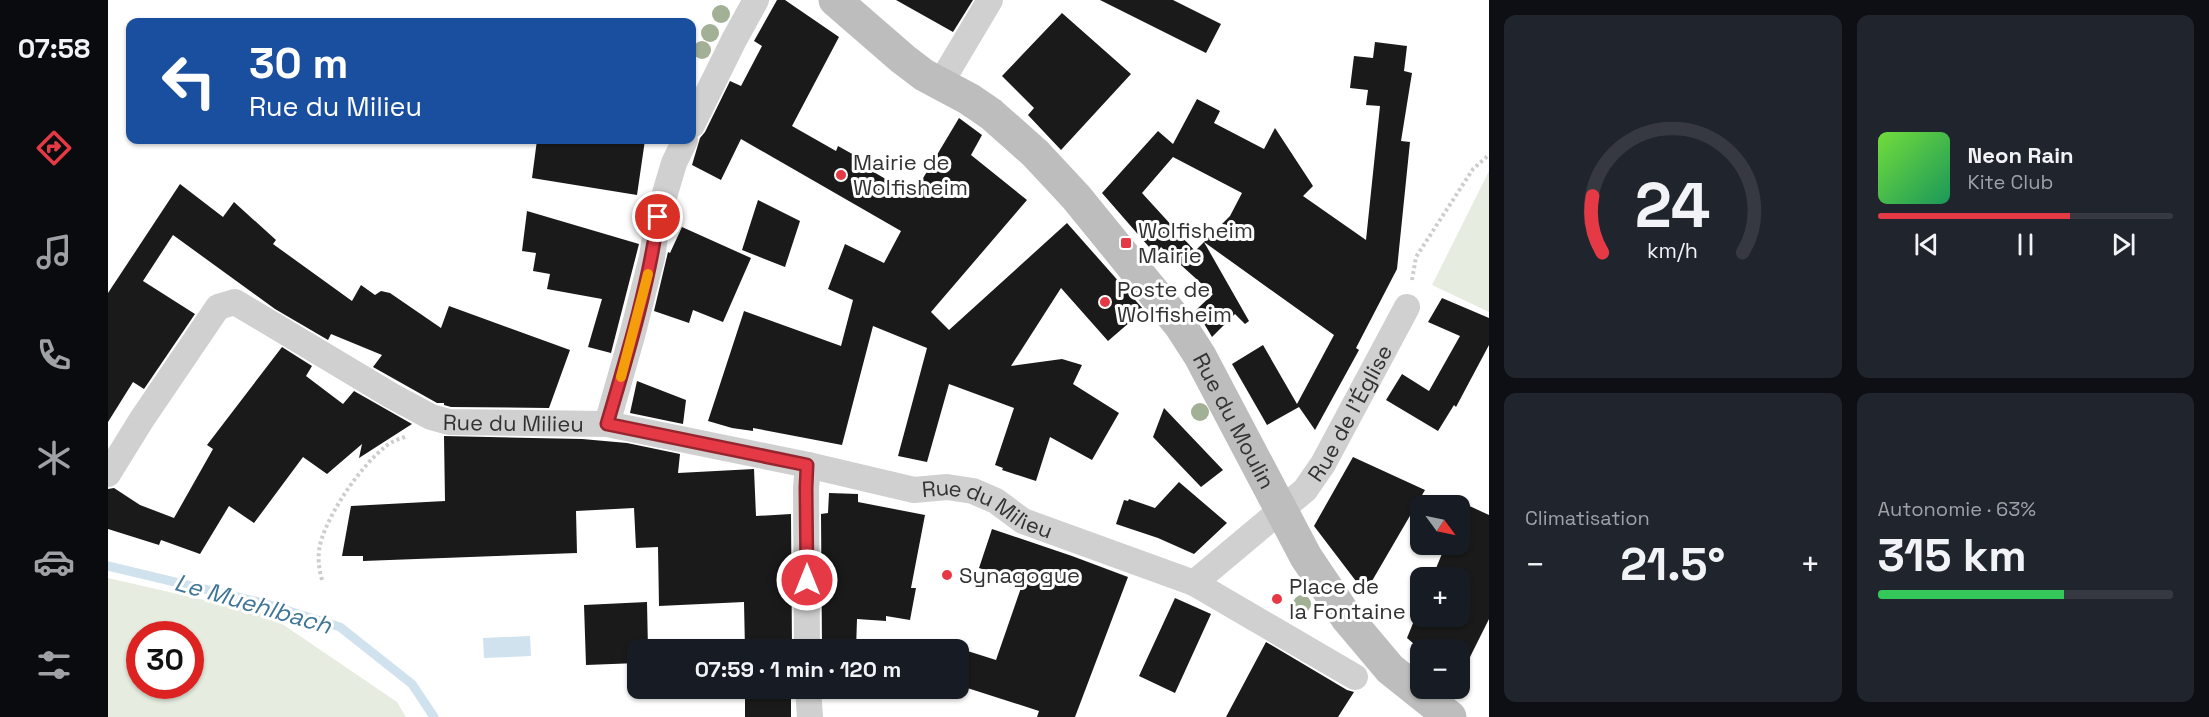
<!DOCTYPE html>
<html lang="fr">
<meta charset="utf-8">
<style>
:root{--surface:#171b24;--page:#20242c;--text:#f1f3f6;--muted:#9ea1a6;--line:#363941;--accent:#e63946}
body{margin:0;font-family:"Space Grotesk",sans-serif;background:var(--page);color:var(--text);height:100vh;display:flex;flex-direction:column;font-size:22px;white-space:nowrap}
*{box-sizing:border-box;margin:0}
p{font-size:20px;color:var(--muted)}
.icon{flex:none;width:33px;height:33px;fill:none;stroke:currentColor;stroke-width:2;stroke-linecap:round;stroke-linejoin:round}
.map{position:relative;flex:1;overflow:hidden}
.side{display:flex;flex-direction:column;gap:15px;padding:15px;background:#0d0f14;width:720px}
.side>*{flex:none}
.banner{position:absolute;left:18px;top:18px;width:570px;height:126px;border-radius:12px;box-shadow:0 2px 4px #0004;background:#1a4fa0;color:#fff;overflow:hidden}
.needle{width:39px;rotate:123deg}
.tools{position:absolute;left:1302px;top:495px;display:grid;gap:12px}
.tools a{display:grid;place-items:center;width:60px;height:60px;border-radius:12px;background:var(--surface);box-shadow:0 2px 4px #0004;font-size:30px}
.speed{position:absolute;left:18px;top:621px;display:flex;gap:12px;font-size:30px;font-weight:700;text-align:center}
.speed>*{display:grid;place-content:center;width:78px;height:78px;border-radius:50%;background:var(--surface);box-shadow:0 2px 4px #0004;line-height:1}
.speed .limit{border:9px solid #d22;background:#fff;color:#111}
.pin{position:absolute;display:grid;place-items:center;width:51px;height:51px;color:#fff;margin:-26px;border:3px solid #fff;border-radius:50%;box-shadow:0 2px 6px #0007}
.me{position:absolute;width:66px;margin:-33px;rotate:0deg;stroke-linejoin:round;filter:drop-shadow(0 0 4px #0008)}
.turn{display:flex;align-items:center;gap:21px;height:126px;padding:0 24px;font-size:27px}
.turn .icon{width:78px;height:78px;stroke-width:2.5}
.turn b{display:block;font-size:42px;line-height:51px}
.big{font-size:45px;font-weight:700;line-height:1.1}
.side .tile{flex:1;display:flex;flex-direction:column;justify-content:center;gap:9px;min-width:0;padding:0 21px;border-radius:12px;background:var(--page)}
.side .dial{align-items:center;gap:0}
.dial svg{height:156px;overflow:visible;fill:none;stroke:var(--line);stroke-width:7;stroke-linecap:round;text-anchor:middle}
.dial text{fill:var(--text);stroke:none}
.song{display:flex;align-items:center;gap:18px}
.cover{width:72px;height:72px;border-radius:9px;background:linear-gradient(135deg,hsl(100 70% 55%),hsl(150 70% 35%))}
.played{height:6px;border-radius:3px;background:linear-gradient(90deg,var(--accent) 65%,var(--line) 65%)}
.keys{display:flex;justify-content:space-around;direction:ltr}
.heat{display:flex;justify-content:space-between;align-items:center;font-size:33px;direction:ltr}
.charge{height:9px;border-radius:4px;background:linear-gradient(90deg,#34c759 63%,var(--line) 0)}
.side .tiles{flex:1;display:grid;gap:15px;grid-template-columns:repeat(2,1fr)}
.trip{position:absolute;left:519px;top:639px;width:342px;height:60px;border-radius:12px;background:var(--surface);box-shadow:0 2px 4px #0004;font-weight:700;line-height:60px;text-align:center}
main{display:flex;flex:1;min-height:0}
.tabs{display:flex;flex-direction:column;width:108px;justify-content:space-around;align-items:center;background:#090b0e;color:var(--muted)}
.tabs .icon{width:42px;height:42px}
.tabs .selected{color:var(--accent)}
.tabs b{font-size:27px;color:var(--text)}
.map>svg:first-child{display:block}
.green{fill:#e6ecdf;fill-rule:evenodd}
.water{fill:#cfe2ee}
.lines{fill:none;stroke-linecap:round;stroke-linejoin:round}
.stream{stroke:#cfe2ee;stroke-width:9}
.building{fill:#1a1a1a}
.path{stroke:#cdcdcd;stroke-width:4;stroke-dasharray:3 3;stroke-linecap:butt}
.street{stroke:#d0d0d0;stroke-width:26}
.secondary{stroke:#bdbdbd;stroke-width:33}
.tree{fill:#a2b095}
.route-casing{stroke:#96252e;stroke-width:15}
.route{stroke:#e63946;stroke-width:10}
.slow{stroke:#f59e0b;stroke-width:10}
.poi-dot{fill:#e63946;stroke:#fff;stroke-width:2}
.labels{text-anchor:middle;stroke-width:6;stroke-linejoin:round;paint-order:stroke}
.poi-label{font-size:22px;fill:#333;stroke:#fff;text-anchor:start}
.street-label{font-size:22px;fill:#333;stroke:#fff}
.water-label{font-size:24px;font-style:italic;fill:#3f7597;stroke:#fff}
</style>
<main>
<nav class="tabs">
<b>07:58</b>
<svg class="icon selected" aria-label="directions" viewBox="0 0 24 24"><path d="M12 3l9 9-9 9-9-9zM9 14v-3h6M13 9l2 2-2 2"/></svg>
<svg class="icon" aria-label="music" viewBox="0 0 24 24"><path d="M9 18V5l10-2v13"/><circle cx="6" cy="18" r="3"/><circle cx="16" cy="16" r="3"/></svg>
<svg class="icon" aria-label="phone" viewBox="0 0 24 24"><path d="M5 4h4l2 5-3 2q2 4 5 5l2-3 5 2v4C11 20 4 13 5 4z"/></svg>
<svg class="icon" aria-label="climate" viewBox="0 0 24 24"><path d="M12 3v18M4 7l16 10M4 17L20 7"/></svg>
<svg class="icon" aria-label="car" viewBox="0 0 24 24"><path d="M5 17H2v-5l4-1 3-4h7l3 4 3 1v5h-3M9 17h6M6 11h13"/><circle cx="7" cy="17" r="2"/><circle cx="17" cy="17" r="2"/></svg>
<svg class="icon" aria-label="filters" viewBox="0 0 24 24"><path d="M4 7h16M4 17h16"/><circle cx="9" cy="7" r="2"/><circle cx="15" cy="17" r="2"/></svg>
</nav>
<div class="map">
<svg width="1381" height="717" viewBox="0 0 1381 717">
<rect width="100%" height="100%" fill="#fff"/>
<path class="green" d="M1381,171V312L1324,285Z
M0,578L161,615L289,702L298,717H0ZM32,634H82V686H32Z"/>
<path class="water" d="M422,636L423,656L376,658L375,638Z"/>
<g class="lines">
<path class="stream" d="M0,566L155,603L232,627L304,684L326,717"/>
</g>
<path class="building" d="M669,0H677L731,37L684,126L728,151L730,146L755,160L752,164L805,195L851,118L874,135L863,155L919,200L823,312L841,330L959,223L1036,310L1000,341L953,288L903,366L954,359L974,365L965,384L1011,413L984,460L942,437L928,481L894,470L895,468L887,465L906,408L841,384L819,462L790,456L819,348L765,326L734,445L645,428V431L624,428L600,421L636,311L733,346L745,300L720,289L737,244L776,263L793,231L633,139L613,180L584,165L592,138L597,132L622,81L633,86L654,46L646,41Z
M788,0H865L845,32Z
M992,0H1065L1113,24L1098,53Z
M954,13L1023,74L953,150L920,115L926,108L894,76Z
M1267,42L1299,46L1296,71L1304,73L1293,141L1302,142L1289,269L1248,348L1251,350L1207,430L1191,407L1159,425L1124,364L1155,345L1189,404L1226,335L1096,242L1122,216L1134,193L1065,157L1034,193L1087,251L1096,242L1141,321L1137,324L1127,314L1104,337L1088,310L1105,294L1053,247L1048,255L994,193L1050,131L1065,144L1089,99L1112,111L1106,123L1156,149L1167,128L1205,186L1195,196L1258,240L1272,106L1258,105L1260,90L1242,88L1246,56L1265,58Z
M429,140H537L529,195L424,178Z
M72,184L115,217L126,202L168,240L165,244L244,301L253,285L267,295L273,291L282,293L333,328L341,306L462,350L441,408L343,407L336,405V403H329L265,367L274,355L223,334L220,340L167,309L65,235L35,281L87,314L36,389L25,382L0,422V293Z
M650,200L692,221L677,267L634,250Z
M419,211L531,244L503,353L480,347L494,299L439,289L442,274L425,271L428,253L414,251Z
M574,227L643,258L615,322L585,310L581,323L546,311L560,252L562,253Z
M1334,298L1381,318V345L1348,407L1346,405L1330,431L1278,400L1294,374L1321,391L1352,336L1320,322Z
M174,347L204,366L198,376L235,404L246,391L304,424L251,458L254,444L219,474L195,457L146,523L121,506L92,554L53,540L51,545L0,529V489L6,488L32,505L66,518L105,449L99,445Z
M529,381L578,400L575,424L522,413Z
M1056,408L1115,470L1093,487L1045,437Z
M336,436L474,439L519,443L572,454L570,473L646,469L648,516L683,514L684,650H637L636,602L551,606L550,547L528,548L526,508L468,511L469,553L255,561V556H234L243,506L337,501Z
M1245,457L1317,490L1257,593L1206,526Z
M1071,482L1119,523L1086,554L1050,538L1008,524L1016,500L1020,501L1021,499L1047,508Z
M721,493L750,494V502L817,515L803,588H808L802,620L778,616V621L749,619L748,650H714L713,514L720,513Z
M1355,503L1381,515V619L1354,673L1352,672V650H1313L1299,638L1312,606V616H1352V578H1324L1338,544H1352V511Z
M884,529L964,556L1020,577L967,717H929L931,711L850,685V648L888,660L915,582L871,568Z
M1067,598L1103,614L1067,693L1031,676Z
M539,602L540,650H530V663L478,665L476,605Z
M1158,642L1239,690L1246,692L1230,717H1118Z
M637,688H683V717H637Z"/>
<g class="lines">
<path class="path" d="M1304,280L1308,257L1365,169L1381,155
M214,580C210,566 209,552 214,538C224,508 253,466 278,446C284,441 292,439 299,436"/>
<g class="street">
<path d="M832,84L882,0"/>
<path d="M584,125L626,40L648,0"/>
<path d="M499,424L524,336L544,257L550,217L566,163L577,140"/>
<path id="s1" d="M0,474L34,419L110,307L127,302L284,396L323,417L341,422L499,424L700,465L806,490L839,487L865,491L888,501L915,521L1086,583L1247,677"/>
<path id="s2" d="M1086,583L1197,490L1215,464L1299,307"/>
<path d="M699,650L698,488L700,465"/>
<path d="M700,688L702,717"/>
</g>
<path class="secondary" id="s3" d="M727,0L795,59L816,75L861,99L883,114L927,153L968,197L1025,267L1072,325L1092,356L1198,557L1239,618L1282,669L1342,717"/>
</g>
<g class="tree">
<circle cx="613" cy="14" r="9"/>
<circle cx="602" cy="33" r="9"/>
<circle cx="594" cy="50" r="9"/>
<circle cx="1092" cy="412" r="9"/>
<circle cx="1194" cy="604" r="9"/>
</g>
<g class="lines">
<g class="route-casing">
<path id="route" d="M550,217C540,288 519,356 499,424L699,465L698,488L699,580"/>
</g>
<use href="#route" class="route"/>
<path class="slow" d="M513,377L540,274"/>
</g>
<g class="poi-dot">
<circle cx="733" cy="175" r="6"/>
<rect x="1012" y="237" width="12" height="12" rx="3"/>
<circle cx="997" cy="302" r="6"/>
<circle cx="839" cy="575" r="6"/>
<circle cx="1169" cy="599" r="6"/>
</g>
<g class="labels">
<g class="poi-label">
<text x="745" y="170">Mairie de<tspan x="745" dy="25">Wolfisheim</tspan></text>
<text x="1030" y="238">Wolfisheim<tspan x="1030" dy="25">Mairie</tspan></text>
<text x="1009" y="297">Poste de<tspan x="1009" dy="25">Wolfisheim</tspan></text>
<text x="851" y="583">Synagogue</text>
<text x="1181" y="594">Place de<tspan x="1181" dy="25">la Fontaine</tspan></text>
</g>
<g class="street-label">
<text dy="8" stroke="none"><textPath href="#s2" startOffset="234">Rue de l'Église</textPath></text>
<text dy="8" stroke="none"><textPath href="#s1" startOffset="528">Rue du Milieu</textPath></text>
<text dy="8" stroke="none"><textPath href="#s3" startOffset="588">Rue du Moulin</textPath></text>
<text dy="8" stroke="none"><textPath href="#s1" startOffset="1014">Rue du Milieu</textPath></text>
</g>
<g class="water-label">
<text transform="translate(145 604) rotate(16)" y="8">Le Muehlbach</text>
</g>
</g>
</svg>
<div class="tools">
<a><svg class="needle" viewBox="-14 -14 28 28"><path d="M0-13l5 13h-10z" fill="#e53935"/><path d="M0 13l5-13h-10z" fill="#9ea1a6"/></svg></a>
<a>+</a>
<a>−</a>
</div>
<div class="speed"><div class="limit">30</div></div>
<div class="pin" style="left:550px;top:217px;background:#d93025"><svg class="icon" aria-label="arrive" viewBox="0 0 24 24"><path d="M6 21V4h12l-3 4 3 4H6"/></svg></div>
<svg class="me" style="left:699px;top:580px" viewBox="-20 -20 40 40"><circle r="17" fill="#e63946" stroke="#fff" stroke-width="3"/><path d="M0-11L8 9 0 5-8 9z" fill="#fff"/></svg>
<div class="trip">07:59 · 1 min · 120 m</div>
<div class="banner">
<div class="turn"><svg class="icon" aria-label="left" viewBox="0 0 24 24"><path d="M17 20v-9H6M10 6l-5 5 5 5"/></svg><div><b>30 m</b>Rue du Milieu</div></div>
</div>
</div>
<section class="side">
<div class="tiles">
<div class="tile dial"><svg viewBox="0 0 100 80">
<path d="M14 69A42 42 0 1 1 86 69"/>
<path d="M14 69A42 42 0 0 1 9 40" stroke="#e63946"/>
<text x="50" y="56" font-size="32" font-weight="700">24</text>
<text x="50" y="72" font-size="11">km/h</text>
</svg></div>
<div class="tile">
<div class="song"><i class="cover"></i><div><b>Neon Rain</b><p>Kite Club</p></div></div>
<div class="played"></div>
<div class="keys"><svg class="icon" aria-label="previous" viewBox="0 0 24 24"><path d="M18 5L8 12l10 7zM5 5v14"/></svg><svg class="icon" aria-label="pause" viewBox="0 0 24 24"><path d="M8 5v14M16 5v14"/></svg><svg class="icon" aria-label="next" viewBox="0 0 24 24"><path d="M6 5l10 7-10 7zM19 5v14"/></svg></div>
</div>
<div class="tile"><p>Climatisation</p>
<div class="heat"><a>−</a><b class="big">21.5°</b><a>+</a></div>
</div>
<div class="tile"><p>Autonomie · 63%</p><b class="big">315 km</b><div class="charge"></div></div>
</div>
</section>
</main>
